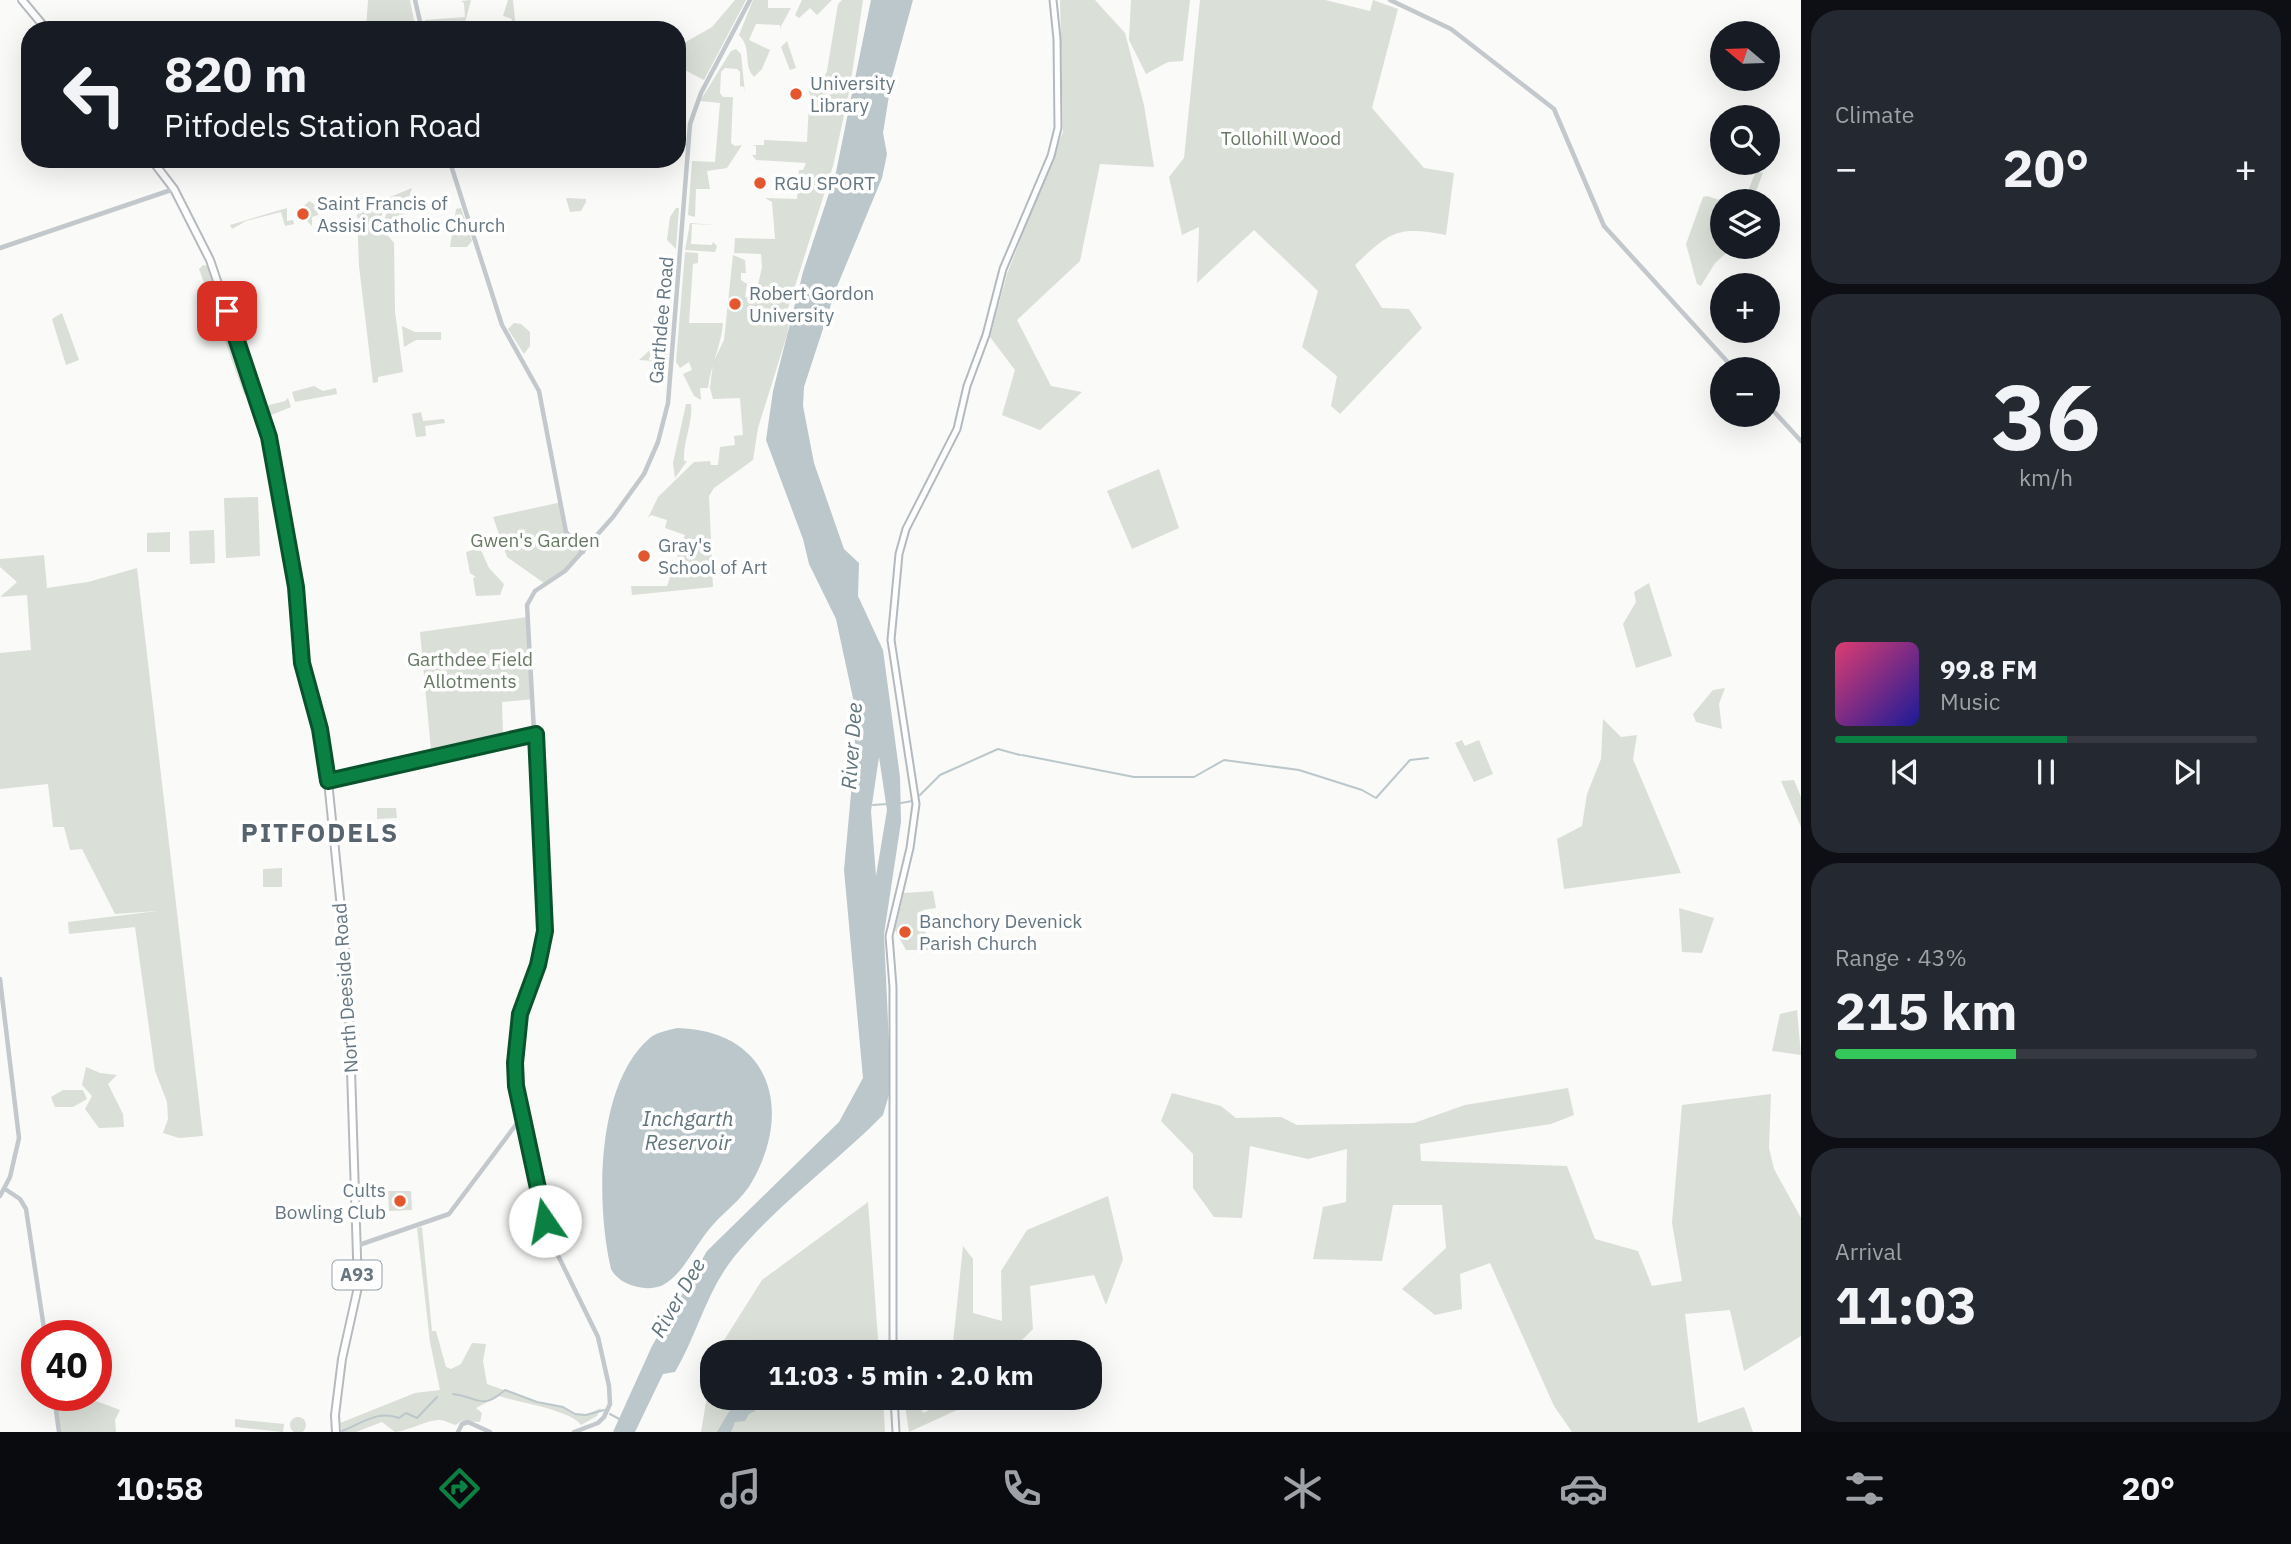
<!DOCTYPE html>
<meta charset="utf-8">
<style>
:root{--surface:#171b24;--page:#242831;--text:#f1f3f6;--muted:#9ea1a6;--line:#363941;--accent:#0b8043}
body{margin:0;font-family:"IBM Plex Sans",sans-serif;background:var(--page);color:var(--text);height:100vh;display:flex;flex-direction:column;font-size:26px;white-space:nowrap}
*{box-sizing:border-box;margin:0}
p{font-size:23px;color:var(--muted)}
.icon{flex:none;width:38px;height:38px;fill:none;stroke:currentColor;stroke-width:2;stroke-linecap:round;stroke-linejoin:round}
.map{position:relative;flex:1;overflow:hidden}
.details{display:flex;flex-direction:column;gap:10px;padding:10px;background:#0d0f14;width:490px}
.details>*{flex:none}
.banner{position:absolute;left:21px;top:21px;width:665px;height:147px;border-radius:28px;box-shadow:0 7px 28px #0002;background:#171b24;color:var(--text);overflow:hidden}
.needle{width:46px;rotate:289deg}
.tools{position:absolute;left:1710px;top:21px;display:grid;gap:14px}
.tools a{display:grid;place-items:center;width:70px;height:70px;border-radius:50%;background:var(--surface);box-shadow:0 7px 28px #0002;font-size:35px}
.speed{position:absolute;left:21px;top:1320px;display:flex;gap:14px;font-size:35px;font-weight:700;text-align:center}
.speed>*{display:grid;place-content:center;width:91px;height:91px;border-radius:50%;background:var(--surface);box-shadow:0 7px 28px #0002;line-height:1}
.speed .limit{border:10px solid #d22;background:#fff;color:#111}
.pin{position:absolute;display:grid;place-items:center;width:60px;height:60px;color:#fff;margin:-30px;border-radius:14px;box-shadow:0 4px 10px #0006}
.me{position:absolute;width:77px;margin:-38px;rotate:348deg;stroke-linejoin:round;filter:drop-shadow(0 0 5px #0008)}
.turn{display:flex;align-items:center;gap:24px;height:147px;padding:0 28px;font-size:32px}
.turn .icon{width:91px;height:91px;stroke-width:2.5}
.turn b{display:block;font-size:49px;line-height:60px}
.big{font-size:52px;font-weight:700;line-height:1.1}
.details .tile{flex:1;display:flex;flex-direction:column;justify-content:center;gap:10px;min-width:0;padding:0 24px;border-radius:28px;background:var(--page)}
.details .dial{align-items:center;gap:0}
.dial b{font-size:91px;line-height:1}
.song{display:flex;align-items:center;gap:21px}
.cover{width:84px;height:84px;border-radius:10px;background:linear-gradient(135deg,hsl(340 70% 55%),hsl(240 70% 35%))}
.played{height:7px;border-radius:4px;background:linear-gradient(90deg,var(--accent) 55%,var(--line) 55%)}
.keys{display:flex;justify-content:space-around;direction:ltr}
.heat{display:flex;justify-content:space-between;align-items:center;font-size:38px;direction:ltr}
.charge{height:10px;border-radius:5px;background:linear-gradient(90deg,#34c759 43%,var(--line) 0)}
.trip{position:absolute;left:700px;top:1340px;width:402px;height:70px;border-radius:28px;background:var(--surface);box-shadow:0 7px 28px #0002;font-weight:700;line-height:70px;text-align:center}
.dock{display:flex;height:112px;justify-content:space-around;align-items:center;background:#090b0e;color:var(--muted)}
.dock .icon{width:49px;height:49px}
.dock .current{color:var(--accent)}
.dock b{font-size:32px;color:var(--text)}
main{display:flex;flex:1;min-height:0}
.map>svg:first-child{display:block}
.green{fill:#dadfd7}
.water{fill:#bbc7cb;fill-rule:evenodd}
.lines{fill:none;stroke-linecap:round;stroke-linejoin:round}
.stream{stroke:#bbc7cb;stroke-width:2}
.secondary-casing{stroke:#b3babf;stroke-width:9}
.primary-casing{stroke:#b5babe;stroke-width:10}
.tertiary{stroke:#c3c8cc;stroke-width:4.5}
.secondary{stroke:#fff;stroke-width:5}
.primary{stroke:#fff;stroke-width:6}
.route-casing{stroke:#07532c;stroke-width:18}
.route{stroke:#0b8043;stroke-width:12}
.poi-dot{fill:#e4572e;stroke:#fff;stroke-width:2.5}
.labels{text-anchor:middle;stroke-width:7;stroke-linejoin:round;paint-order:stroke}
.shield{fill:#fff;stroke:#939fa8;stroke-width:2}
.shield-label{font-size:18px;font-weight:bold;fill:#657683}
.poi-label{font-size:19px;fill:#657683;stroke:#fff;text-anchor:start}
.park-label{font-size:19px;fill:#687a64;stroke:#fff}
.street-label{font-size:19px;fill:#657683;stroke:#fff}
.water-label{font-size:21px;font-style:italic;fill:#60757c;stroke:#fff}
.district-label{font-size:26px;font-weight:bold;letter-spacing:2px;fill:#57646e;stroke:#fff}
</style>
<main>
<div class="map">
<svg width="1801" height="1432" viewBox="0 0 1801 1432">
<rect width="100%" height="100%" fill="#fafaf8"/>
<path class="green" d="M368,0H410L416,30H366Z
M471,0L463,30L427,26L425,20L465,17L464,3L461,1Z
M508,0H513L516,30H509L512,19L503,16Z
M735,0H746L704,80L677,66V47L712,27Z
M753,0H768V8H791L780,28V25L756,24L749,40L770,50L762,69L754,77C742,64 753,50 739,35Z
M802,0H832L817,15L810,8L799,18L795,15Z
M842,0H863L851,81H844L835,91L811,100L809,90L822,81L827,71L838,4Z
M1060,0H1095L1125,33L1144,105L1154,167L1100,164L1080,261L1017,320L1051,386L1082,392L1040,430L1002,415L1015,370L990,337L1007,274L1063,132Z
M1131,0H1190L1183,61L1168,62L1146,74L1129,40Z
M1200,0H1325L1370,11L1373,0L1398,9L1372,108L1424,168L1454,173L1446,235C1397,226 1391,231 1355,265L1382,308L1409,309L1422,328L1340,414L1331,406L1337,376L1302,347L1318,291L1254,230L1197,283L1199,227L1182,235L1169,177L1184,158Z
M787,41L796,68L790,70L781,47Z
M736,49L741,54L745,93L744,87L740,86V72L737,69L725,68L721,72L720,93L723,97H733L731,143L735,146L742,145L727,168L707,171L710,189H696L695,217L688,215L692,161L715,162L720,103L700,101L731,51Z
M844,82L851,83L833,166L784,321L789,323L787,335L758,428L753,460L714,488L709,496L713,587L632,595L631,586H667L685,535L665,528L667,520L651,515L648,518L658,497L694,462L710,461L711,465H718L720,447L735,445L734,436L743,435L740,398L713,399L710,388L713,363L724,340L733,255L745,260L746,273H741V280L747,284L745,297L755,298L762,267L761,254L734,253L735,238L775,239L772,202L765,198L797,199L799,170H803L806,163L756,160L752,155H756V146L752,145H764V140L807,142L809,102L837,92Z
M1756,171L1763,173L1752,201H1744Z
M412,188L398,231L390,234L383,227L390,197Z
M1707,196L1723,201L1722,247H1733L1715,263L1701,286L1697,284L1686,244L1703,197Z
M566,198L586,199V202L581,211L570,212Z
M309,201L314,204L320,219L318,215L312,217V226L304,218L308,213L301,209Z
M287,208V221L293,220L294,224L285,226L281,212L246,221L232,229L230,225Z
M461,208L472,241L467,247H450L456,209Z
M676,208H679L676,249L667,240L670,217Z
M357,210L382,213L380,226L394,243L395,312L403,372L378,377V382L373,383L359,266Z
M690,223L715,225L692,224L691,244L712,245L713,242L717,246L715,252L685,250Z
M685,252L698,253V263L693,264L689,323H723C721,347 711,363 708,388H700L701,400L694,396L683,374L692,370L689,362L680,368L676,362Z
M203,265L209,266L250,392L247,395L244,394L199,269Z
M62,313L79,360L66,365L52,319Z
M514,323L521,324L530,332V346L524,354L508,329Z
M402,326L415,332H441V340H416L404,347Z
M668,332L667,362L639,360L652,348L649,360L659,361L660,347L654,345L658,334Z
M314,386L323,391L336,388L337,394L295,402L292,392Z
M288,398L291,407L269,416L265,406L285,401Z
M686,404H691C693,425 683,440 684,461H687L675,478L673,463Z
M421,412L423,421L444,419L445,423L425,426L426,436L416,437L412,414Z
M1159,469L1179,528L1132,549L1107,491Z
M258,497L260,556L226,558L224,498Z
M562,502L566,532L583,552L565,571L544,583L507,557L493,517Z
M214,530L215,563L190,564L189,531Z
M170,532V552H147V533Z
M480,548L489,568L504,584L500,595L476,596L473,578L476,577L470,573L466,552Z
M44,555L47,588L88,582L137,568L203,1136L179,1138L163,1133L168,1119L167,1102L155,1071L135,927L69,934L68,922L157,911L115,914L82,849L70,850L64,827H53L48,784L0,789V653L31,650L27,595L0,597L17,582L0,567V559Z
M1649,583L1672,656L1636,668L1623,624L1636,602L1634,592Z
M527,617L534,699L502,702L503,736L431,750L420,632Z
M1725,688L1719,704L1722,729L1696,722L1693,714L1713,690Z
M1603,719L1621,737L1637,735L1633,759L1681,873L1564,889L1557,839L1582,826L1587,794L1601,759Z
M1462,740L1465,746L1479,740L1493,774L1474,782L1455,743Z
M1794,780L1801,797V827L1781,781Z
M377,808H396L397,818L377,819Z
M282,868V887H263V869Z
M933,891L936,908L923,910L928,950H906L895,930L904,893Z
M1679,908L1714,918L1702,953L1682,952Z
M1797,1010L1801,1055L1772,1051L1780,1014Z
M86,1067L100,1073L117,1075L108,1084L123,1114L124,1127L99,1128L85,1109L92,1096L82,1085Z
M1568,1088L1574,1115L1551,1124L1420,1144L1421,1161L1567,1166L1595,1239L1638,1251L1652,1286L1682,1281L1672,1223L1682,1105L1771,1094L1769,1148L1774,1169L1801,1218V1336L1744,1371L1730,1310L1685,1314L1698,1423L1744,1407L1753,1432H1572L1554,1406L1490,1263L1460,1274L1462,1309L1435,1315L1402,1289L1446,1248L1442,1205H1393L1382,1261L1313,1259L1323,1207L1346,1202L1347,1149L1308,1159L1250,1146L1242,1218L1214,1217L1193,1188V1154L1161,1121L1172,1093L1221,1106L1236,1118L1281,1117L1297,1125L1414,1123L1465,1105Z
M63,1090H83L87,1099L73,1107H55L51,1097Z
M388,1191H411L412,1210L389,1211Z
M1108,1196L1123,1259L1106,1305L1094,1275L1030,1286L1033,1329L1009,1353H952L963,1246L973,1259V1313L1002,1321L1001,1271L1027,1230Z
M868,1202L879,1353H716L762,1280Z
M422,1227L432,1331H436L446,1367L451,1369L461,1364L472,1343L486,1344L483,1361L487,1384L537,1402L563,1407L575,1414L586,1415L601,1408L597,1416L581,1425C570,1410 520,1403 499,1396L476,1408L482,1413L480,1422L461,1421L456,1425C451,1424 445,1420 440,1420C429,1419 411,1430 395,1432L382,1422L356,1432H342L340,1423L415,1393L440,1390L430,1342L417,1228Z
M712,1366V1398H883L885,1432H701Z
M55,1395L64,1400L96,1401L120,1410L115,1420L116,1432H59Z
M904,1398H919L923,1413L952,1398H983L909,1432Z
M290 1425a8 8 0 1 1 16 0a8 8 0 1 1-16 0Z
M235,1419L284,1424L283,1432L235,1427Z"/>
<path class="water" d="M871,0H913L892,77L883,133L887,154L882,178L836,289L804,387L803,406L814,463L844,549L859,563L858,596L883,650L900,777L901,822L884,934L891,1088L883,1115C835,1164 777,1204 734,1257C706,1292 697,1335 675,1372L663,1374L635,1432H613L652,1346L707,1251L839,1122L863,1078L844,870L855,750L854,703L836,619L809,564L803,539L766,440L773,391L803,272L836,172ZM879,757L887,810L876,876L871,811Z
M677,1028C768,1030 794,1106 753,1180C742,1201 721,1213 707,1232C694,1248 682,1275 663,1285C646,1293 619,1285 611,1269C596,1205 595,1083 651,1037C658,1032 669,1030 677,1028Z
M748,1398H760L755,1411L749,1414L745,1421L735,1422L731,1432H717L730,1410Z"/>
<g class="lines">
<path class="stream" d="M1022,755L1134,777H1194L1224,760L1299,770L1362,790L1376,798L1410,760L1428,758
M920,795L940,775L998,749L1020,755
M901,803L912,801
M873,805L888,804
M453,1394C479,1397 481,1411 505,1390L537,1402L563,1407L575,1414L586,1415L604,1410
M610,1414L621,1420
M342,1431C362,1423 378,1410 399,1418L406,1413L417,1418L437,1397"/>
<g class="secondary-casing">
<path id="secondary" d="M893,1353V987L889,936L910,848L916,804L891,640L899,554L906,529L957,429L967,386L986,335L1003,269L1051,156L1058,128L1057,39L1053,0
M894,1398L896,1432"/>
</g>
<g class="primary-casing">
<path id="primary" d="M22,0L47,30
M151,159L174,189L210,260L262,414L295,576L302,663L320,728L328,781L348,977L358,1287L342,1359L335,1415L336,1432"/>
</g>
<path class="tertiary" d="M415,0L422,30
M1390,0L1451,29L1554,109L1604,226L1734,369
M449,159L502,325L539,391L566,532L583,552
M0,248L174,189
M1768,405L1801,441
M328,781L535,734
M0,979L19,1138L10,1177L0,1196
M5,1189L20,1199L26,1209L45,1335
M356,1246L449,1214L521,1118
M54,1395L59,1432
M458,1432L462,1424L468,1422L490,1432
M574,1432L598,1423L604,1417L610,1404L609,1386L598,1337L548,1235L516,1086L520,1014L538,965L545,931L527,605L535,591L565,571L613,517L644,474L658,442L668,403L690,124L701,93L750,0"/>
<use href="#secondary" class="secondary"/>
<use href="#primary" class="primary"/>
</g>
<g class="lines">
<g class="route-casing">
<path id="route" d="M227,311L269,437L296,587L302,663L320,729L328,781L536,734L545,931L538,965L520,1014L515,1063L516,1086L545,1221"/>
</g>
<use href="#route" class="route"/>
</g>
<g class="poi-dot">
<circle cx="796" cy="94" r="7"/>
<circle cx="760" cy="183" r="7"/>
<circle cx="303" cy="214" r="7"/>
<circle cx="735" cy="304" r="7"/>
<circle cx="644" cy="556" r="7"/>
<circle cx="905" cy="932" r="7"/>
<circle cx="400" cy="1201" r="7"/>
</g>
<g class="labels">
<rect class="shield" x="332.5" y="1260.5" width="49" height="29" rx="5"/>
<g class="shield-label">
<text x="357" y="1281">A93</text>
</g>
<g class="poi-label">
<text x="810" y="90">University<tspan x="810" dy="22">Library</tspan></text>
<text x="774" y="190">RGU SPORT</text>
<text x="317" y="210">Saint Francis of<tspan x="317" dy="22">Assisi Catholic Church</tspan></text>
<text x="749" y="300">Robert Gordon<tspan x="749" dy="22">University</tspan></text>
<text x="658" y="552">Gray's<tspan x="658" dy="22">School of Art</tspan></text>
<text x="919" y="928">Banchory Devenick<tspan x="919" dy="22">Parish Church</tspan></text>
<text x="386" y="1197" text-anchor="end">Cults<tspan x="386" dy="22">Bowling Club</tspan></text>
</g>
<g class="park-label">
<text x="1281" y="145">Tollohill Wood</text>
<text x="535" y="547">Gwen's Garden</text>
<text x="470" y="666">Garthdee Field<tspan x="470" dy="22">Allotments</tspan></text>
</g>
<g class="street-label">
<text transform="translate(661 320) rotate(-85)" y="7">Garthdee Road</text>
<text transform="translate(345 988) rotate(-94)" y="7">North Deeside Road</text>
</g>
<g class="water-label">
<text transform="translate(852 746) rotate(-86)" y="7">River Dee</text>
<text x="688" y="1126">Inchgarth<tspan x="688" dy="24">Reservoir</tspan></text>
<text transform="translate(678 1298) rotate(-60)" y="7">River Dee</text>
</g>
<g class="district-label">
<text x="320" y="842">PITFODELS</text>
</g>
</g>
</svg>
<div class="tools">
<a><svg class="needle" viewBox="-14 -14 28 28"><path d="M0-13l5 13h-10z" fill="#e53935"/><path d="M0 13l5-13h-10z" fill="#9ea1a6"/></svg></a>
<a><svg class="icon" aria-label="search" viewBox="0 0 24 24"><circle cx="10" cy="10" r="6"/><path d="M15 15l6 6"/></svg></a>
<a><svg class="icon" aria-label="layers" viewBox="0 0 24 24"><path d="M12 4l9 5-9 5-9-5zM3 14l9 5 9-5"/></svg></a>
<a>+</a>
<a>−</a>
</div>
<div class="speed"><div class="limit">40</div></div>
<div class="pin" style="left:227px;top:311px;background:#d93025"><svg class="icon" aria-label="arrive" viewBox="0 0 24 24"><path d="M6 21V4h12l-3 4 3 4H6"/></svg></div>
<svg class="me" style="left:545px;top:1221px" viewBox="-20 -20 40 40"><circle r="19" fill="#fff"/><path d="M0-13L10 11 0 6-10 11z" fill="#0b8043"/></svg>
<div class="trip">11:03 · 5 min · 2.0 km</div>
<div class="banner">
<div class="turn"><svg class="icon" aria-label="left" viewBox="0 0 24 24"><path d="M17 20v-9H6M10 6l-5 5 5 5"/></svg><div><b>820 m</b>Pitfodels Station Road</div></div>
</div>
</div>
<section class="details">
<div class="tile"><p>Climate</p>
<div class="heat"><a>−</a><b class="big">20°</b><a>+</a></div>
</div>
<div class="tile dial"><b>36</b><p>km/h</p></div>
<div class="tile">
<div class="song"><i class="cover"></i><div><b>99.8 FM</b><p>Music</p></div></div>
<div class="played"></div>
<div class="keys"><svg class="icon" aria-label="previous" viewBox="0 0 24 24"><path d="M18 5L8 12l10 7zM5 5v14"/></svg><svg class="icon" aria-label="pause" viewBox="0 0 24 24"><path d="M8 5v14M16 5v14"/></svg><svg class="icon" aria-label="next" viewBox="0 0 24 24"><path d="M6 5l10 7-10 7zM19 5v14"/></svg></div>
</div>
<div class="tile"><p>Range · 43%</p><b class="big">215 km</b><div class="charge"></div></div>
<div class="tile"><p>Arrival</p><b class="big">11:03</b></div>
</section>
</main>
<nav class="dock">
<b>10:58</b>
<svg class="icon current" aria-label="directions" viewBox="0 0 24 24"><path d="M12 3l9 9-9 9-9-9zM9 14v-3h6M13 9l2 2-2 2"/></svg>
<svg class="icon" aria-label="music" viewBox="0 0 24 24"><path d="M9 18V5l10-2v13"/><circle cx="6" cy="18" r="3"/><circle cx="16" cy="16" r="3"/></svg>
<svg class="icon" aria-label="phone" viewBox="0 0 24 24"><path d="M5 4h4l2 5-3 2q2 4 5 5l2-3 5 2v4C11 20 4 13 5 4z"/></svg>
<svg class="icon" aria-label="climate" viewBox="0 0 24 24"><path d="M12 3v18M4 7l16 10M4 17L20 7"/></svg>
<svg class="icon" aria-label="car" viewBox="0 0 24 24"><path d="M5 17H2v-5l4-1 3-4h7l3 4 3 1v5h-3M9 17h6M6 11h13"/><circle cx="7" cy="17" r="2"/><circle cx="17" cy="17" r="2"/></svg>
<svg class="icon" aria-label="filters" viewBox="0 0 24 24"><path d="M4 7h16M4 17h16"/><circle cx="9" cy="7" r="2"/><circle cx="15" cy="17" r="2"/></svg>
<b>20°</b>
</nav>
